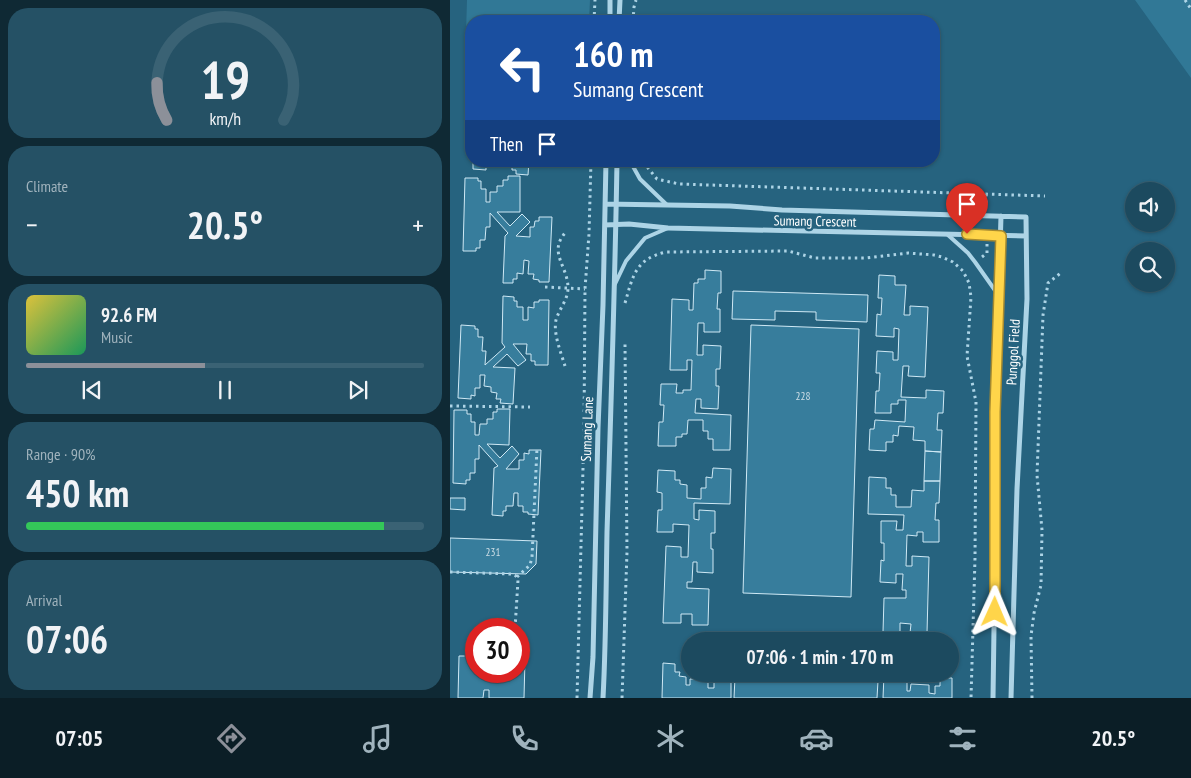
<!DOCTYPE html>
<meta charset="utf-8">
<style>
:root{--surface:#1c4a5f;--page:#255165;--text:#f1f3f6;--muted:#a0b3bd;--line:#3a6274;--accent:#8c9099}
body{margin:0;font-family:"PT Sans Narrow",sans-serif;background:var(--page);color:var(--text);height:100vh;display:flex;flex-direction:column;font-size:19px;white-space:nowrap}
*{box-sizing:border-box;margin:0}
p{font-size:16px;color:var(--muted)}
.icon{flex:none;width:28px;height:28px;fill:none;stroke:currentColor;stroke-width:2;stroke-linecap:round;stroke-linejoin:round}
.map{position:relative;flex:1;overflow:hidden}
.drawer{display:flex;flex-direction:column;gap:8px;padding:8px;background:#0f2934;width:450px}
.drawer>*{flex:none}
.top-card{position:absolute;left:15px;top:15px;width:475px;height:152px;border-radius:20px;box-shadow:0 1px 4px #0004,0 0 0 1px var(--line);background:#1a4fa0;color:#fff;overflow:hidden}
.tools{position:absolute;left:675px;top:182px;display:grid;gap:10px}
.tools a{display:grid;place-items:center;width:50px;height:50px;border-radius:50%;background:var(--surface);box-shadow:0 1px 4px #0004,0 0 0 1px var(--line);font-size:25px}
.speed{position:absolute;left:15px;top:618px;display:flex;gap:10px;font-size:25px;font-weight:700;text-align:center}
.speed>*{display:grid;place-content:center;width:65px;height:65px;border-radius:50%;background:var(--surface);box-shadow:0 1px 4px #0004,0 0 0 1px var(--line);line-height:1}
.speed .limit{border:8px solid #d22;background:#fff;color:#111}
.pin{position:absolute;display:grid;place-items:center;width:42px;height:42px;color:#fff;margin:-51px -21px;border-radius:50% 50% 50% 0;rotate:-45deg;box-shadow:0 0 5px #0007}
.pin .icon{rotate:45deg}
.me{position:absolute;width:55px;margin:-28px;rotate:1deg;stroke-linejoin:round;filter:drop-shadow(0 0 4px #0008)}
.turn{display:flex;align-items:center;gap:18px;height:105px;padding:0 25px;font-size:22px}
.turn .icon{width:65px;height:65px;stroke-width:2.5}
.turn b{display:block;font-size:35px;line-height:42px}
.then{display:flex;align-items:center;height:48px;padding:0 25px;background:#0003;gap:10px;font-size:19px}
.big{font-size:38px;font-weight:700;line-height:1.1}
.drawer .widget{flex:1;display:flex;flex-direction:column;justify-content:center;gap:8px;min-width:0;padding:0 18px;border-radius:20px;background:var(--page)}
.drawer .dial{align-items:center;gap:0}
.dial svg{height:130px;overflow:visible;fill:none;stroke:var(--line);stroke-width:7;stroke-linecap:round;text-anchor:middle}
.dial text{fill:var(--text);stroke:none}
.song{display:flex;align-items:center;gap:15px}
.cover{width:60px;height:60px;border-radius:8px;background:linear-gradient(135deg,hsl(50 70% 55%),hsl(150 70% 35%))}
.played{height:5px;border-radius:2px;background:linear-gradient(90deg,var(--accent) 45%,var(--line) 45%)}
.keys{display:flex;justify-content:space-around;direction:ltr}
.heat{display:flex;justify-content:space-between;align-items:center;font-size:28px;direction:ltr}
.charge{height:8px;border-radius:4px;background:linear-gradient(90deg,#34c759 90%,var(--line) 0)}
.trip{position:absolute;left:231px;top:632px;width:278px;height:50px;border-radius:25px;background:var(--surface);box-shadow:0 1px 4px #0004,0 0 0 1px var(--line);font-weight:700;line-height:50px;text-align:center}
.menu{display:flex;height:80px;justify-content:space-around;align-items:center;background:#0b1e26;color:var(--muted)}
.menu .icon{width:35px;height:35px}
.menu .current{color:var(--accent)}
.menu b{font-size:22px;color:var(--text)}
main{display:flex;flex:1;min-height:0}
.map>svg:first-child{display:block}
.green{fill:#317896}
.building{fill:#377d9c;stroke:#cfe9f5}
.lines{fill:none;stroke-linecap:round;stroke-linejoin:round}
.path{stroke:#add4e6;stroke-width:3;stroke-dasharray:2.5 4;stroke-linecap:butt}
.service{stroke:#add4e6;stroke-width:4}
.minor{stroke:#add4e6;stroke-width:5}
.route-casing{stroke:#a68a30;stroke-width:12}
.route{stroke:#ffd54a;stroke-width:9}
.labels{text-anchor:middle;stroke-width:5;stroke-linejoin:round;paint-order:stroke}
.number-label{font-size:11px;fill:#cddee6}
.street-label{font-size:14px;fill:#fff;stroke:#26637f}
</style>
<main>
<section class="drawer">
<div class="widget dial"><svg viewBox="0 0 100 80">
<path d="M14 69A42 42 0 1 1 86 69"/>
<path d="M14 69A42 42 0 0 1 8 46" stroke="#8c9099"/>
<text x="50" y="56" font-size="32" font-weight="700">19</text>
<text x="50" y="72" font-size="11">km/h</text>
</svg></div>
<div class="widget"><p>Climate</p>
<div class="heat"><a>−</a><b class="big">20.5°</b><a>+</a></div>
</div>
<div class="widget">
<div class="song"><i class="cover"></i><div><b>92.6 FM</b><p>Music</p></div></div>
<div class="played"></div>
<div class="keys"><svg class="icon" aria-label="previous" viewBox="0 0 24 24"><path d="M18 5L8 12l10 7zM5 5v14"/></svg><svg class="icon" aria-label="pause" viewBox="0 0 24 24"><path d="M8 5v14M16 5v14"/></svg><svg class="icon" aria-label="next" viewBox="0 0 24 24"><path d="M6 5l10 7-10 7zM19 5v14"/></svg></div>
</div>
<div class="widget"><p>Range · 90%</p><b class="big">450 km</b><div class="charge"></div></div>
<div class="widget"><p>Arrival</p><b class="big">07:06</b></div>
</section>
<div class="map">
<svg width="741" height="698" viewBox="0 0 741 698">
<rect width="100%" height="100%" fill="#26637f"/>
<path class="green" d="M17,0H140L139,21H21V33H16Z
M685,0H741V78Z"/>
<path class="building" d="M23,161H40L39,166H36V170L23,169Z
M56,161H79L78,175L66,174V170H62V164L56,163Z
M58,176H70V212H47L60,226L72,214L80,222L66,236L80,237V227H84L85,221H89V217H102L99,282H89V280L83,279L84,274H78L79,261L74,260L73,274L67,273V279H63V283H53L55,236L58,233L40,213V227H36L35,240H30V248H26V251H13L15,178H28V181H31V189H36V202H40V192H47V186H53V180H58Z
M255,270L271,271V293H268L267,309H270V332H254V323H248L247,355H253V345L271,346L270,369H266V386H269L268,409L251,408V399H246L245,413L281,415L280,450H263V439H258V431H253V420H238L237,434H232V437H226V446H208L209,422H213L214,405H210L211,384H227L226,393H233V390H241L242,360H237V370H220L222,299L239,300V310H243L244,283H248V279H255Z
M429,275L445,276V285H456L454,315H460V306L478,307L475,377L458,376L459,366H453L451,397L476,398V390L494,391L493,413H488L487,430H492L491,452L475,451V441L463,440L464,427L449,426L448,436L443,435V442H436V451L419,450L420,429H424L425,420L455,422L456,400H448V404H441V413H425L426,391H429L430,373H426L427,351L443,352V360H448L449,329L444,328V337L426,336L427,314L431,315L432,298H428Z
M283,291L418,295L417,322L366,320V312L325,311V320L282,319Z
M53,296L64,297V301H67V307H73V320H78V307L84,308V302H89V300H99L98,365H85V361H81V354H76L77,344H63L76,360L68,366L57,354L43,367L65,368L63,404L50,403L51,399H46L47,393L41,392V387L34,386L35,375H30V388H25V396L21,395V399L8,398L11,325L25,326V329H28V337H33L32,351H36L35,365L55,347L52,343Z
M301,325L409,329L401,597L293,593Z
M47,409H60L59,445L37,444L50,458L62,446L69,454L56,469H69V460H74V453L79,454V450H91L88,515L78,514V512H73V506H68V493H64L63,506H56V511H53V516L42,515L44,468L48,466L29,445V459H25V473H20V480H16V484L3,483L4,410H17V414H21V422H25V435H29L30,424H37V419H43V412H47Z
M475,451L491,452L490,481H474Z
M263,468L281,469L280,504L244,503V519L249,520V510L265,511V533H261V549H263V573L247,572V562H243L242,582H237V588L259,589L258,625H242V614H231V623H213L216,546L231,547V557H238L239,525L223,524V532H207L208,510H212V493L207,492L208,470L225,471V480H230V484L237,485V498L251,499V488H256V477L262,478Z
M419,477L436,478V488H441V495H446V507H461L462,490L474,491V481H490L489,503H486L485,520H489V542H473V532H467V536L457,535L456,566H462V556L479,557L477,633H460L461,624L450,623V632H433L434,598H456V590H452L453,574H446V583L430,582L431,560L434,561V543H431V521H447L446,530H453L454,515L418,514Z
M0,498H15V510L0,509Z
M0,538L87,541L86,564L76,574L0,572Z
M9,656H26V671H69V659H75L74,698H39V690H34L33,698H8Z
M213,663L225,664V672H230L229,676L236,677V685H240V679H258V688H264V680H269V674H281V698H212Z
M434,674H446V677H450V682H457V691H460L461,684L479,685V693L485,694V686H490V678H502V698H433Z
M285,677L428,681L427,698H284Z"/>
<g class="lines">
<path class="path" d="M735,0L741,9
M144,21L145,0
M183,21L184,7L186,0
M195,161L198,168L207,179L229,184L595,196
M536,194V207
M532,257L537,253V244
M95,287L135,289
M175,303C183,276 185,259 216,252L338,251L365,258H415L458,253L484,255L492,257L503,262L513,271L519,283L521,297L517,356L526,402L525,558L521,698
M115,366C111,353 103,333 106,320C109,309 118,300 118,288C118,266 98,253 115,233
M0,406L80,407
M0,572L62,574C66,575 67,577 68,580L65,629
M67,577L80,565L82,557L87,448
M127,698L134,430L135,289L139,234L141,161
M172,698L177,552L175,344
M582,698L581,636L584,613L591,585L592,530L587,475L593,315L598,283L612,272"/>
<path class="service" d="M180,161L190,179L217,205
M498,235L518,253L525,262L549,296
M165,284L176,261L195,238L218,228"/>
<path class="minor" d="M160,21V0
M169,21L170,0
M155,204L280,206L332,210L576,217L577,299L567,489L561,698
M155,225L179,224L218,228L576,236
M140,698L143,657L148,428L153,305L156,161
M153,698C156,643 156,587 157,532C161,408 165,285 167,161
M543,698L545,558V412L551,216"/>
</g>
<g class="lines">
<g class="route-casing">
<path id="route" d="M517,234L551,236L545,412V612"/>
</g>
<use href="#route" class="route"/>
</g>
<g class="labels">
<g class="number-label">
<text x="353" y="400">228</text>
<text x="43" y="556">231</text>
</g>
<g class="street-label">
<text transform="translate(365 221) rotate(1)" y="5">Sumang Crescent</text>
<text transform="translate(563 352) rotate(-87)" y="5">Punggol Field</text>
<text transform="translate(137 429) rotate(-88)" y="5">Sumang Lane</text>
</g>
</g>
</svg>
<div class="tools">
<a><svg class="icon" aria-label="sound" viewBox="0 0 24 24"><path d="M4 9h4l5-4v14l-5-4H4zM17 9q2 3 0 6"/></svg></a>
<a><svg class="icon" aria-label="search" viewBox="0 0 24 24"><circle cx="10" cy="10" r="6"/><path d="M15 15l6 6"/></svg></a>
</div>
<div class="speed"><div class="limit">30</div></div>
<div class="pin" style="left:517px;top:234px;background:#d93025"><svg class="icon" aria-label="arrive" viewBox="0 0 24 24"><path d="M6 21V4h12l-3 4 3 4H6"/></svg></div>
<svg class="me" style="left:545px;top:612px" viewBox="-20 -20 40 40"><path d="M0-17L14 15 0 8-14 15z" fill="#ffd54a" stroke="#fff" stroke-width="4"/></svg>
<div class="trip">07:06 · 1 min · 170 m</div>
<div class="top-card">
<div class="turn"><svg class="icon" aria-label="left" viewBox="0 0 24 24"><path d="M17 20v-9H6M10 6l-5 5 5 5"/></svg><div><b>160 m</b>Sumang Crescent</div></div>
<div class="then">Then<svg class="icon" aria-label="arrive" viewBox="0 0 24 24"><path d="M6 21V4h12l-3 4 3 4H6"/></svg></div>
</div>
</div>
</main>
<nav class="menu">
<b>07:05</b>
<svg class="icon current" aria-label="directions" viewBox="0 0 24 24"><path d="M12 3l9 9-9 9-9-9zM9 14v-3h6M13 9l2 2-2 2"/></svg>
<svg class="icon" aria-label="music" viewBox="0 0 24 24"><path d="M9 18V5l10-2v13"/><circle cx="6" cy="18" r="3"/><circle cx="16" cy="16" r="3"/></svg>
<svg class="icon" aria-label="phone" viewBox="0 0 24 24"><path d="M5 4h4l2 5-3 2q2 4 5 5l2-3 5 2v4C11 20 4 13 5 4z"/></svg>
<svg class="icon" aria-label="climate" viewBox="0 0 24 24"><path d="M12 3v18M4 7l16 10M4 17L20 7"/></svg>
<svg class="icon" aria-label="car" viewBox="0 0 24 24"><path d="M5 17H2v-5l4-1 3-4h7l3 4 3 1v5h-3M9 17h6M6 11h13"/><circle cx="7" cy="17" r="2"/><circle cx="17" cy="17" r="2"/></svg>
<svg class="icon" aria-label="filters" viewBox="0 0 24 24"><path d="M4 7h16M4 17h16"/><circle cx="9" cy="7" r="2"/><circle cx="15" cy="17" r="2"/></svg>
<b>20.5°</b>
</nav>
